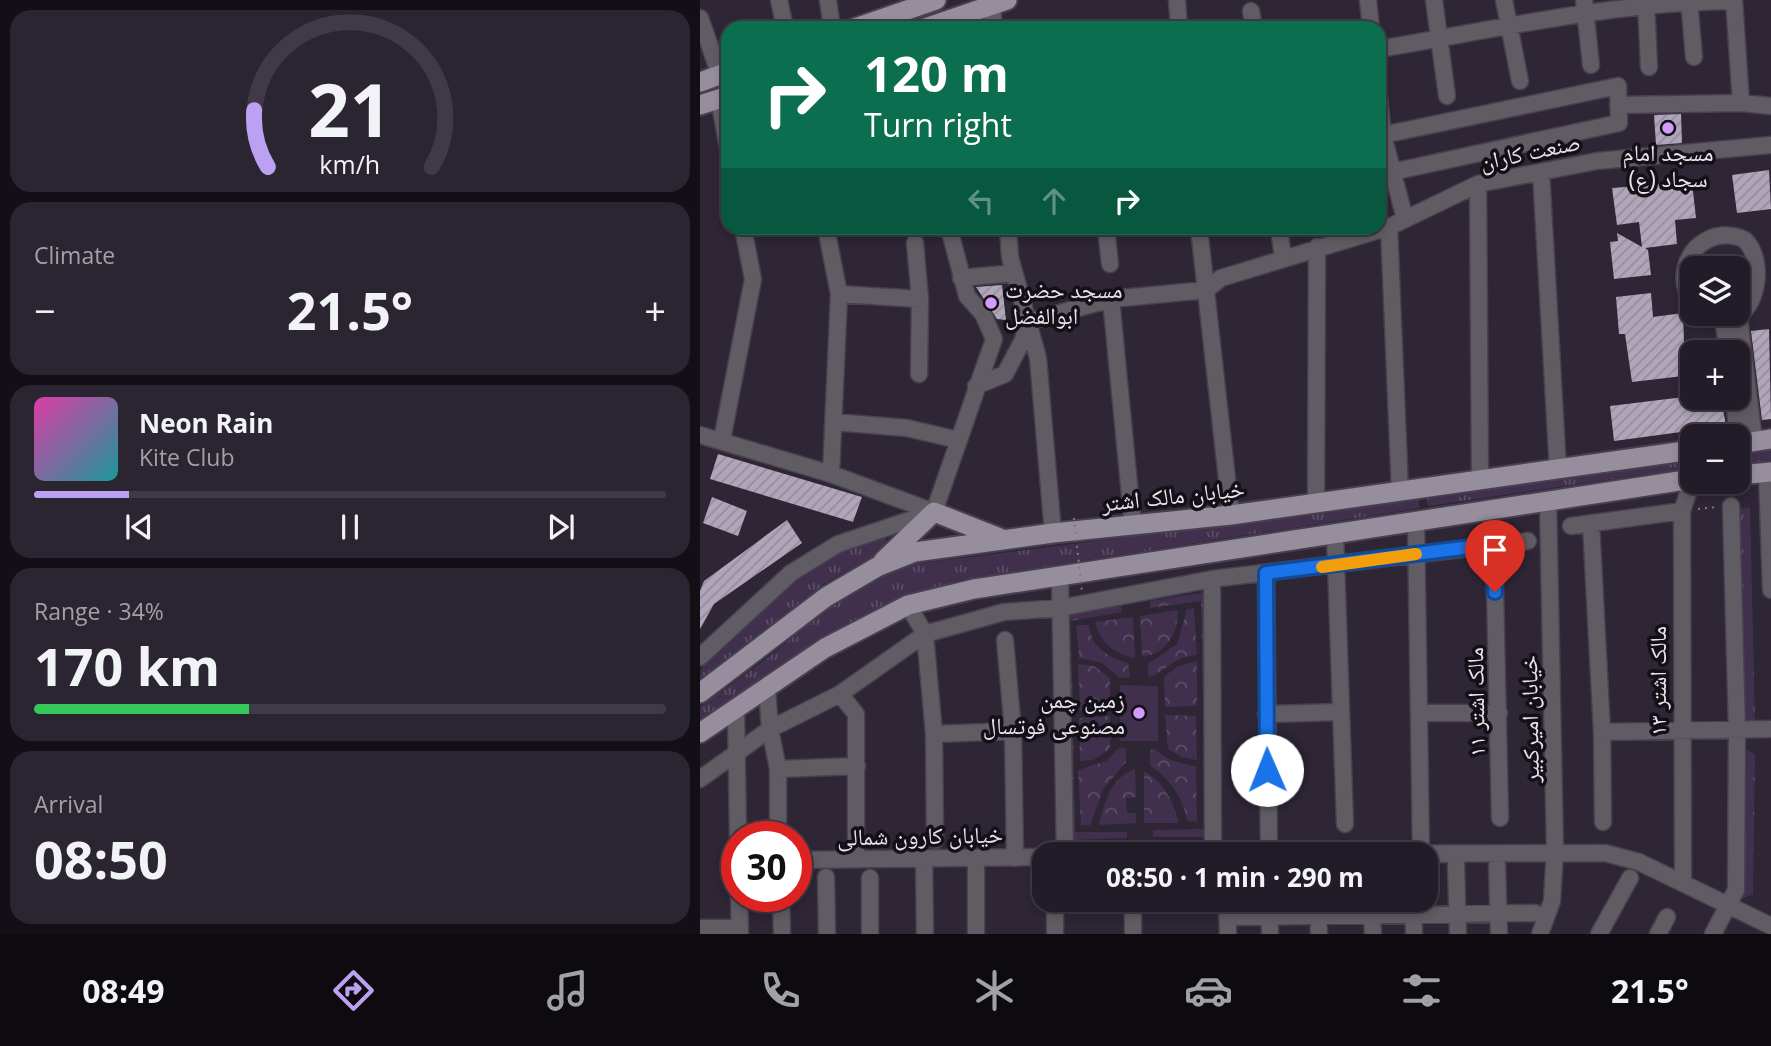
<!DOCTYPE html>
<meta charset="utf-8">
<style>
:root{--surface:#221c28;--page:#2a2530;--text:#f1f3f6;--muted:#a2a1a8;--line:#3f3a45;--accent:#bca0f2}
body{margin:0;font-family:"Open Sans","Noto Naskh Arabic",sans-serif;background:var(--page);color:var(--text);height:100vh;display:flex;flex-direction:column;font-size:26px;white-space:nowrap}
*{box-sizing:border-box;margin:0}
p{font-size:23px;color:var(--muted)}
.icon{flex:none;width:38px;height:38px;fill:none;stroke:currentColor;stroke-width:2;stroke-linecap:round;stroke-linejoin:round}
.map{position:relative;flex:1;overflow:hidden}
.side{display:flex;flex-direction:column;gap:10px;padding:10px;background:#130f16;width:700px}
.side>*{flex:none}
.banner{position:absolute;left:21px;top:21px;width:665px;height:214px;border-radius:21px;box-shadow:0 4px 10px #0003,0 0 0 2px var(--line);background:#0b6e4f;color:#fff;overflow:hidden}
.fabs{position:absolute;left:980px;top:256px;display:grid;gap:14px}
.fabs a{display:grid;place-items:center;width:70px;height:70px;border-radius:14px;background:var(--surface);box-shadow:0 4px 10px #0003,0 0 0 2px var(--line);font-size:35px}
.speed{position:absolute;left:21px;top:821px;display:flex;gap:14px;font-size:35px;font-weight:700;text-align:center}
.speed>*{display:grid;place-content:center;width:91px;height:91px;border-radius:50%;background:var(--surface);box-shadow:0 4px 10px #0003,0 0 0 2px var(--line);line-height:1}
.speed .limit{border:10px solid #d22;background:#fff;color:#111}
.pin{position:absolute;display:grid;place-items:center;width:60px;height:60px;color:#fff;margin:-72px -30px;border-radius:50% 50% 50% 0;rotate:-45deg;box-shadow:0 0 7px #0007}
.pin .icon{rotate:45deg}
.me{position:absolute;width:77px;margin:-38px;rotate:359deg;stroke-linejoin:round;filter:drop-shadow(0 0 5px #0008)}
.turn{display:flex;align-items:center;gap:24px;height:147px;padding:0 28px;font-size:32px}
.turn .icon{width:91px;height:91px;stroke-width:2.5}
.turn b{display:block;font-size:49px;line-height:60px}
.lanes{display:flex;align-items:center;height:66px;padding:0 28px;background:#0003;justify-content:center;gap:35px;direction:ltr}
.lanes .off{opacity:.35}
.big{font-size:52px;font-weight:700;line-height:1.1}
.side .tile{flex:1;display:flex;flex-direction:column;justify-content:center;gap:10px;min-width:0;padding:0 24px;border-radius:21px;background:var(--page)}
.side .dial{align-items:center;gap:0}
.dial svg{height:182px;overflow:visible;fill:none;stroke:var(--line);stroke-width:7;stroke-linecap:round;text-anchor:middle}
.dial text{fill:var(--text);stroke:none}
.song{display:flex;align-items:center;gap:21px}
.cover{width:84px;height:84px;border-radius:10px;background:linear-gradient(135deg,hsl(320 70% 55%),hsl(180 70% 35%))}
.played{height:7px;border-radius:4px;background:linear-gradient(90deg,var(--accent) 15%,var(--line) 15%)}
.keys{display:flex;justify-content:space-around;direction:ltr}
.heat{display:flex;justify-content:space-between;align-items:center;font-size:38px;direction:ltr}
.charge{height:10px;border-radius:5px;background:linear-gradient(90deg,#34c759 34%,var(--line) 0)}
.trip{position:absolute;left:332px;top:842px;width:406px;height:70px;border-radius:21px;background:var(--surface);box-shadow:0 4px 10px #0003,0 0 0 2px var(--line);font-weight:700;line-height:70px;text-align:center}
.tab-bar{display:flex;height:112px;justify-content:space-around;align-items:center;background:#0e0b10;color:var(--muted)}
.tab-bar .icon{width:49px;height:49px}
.tab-bar .current{color:var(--accent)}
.tab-bar b{font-size:32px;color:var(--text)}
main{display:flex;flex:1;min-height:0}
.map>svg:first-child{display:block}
.grass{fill:url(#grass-tufts)}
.forest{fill:url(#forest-crowns)}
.pitch{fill:#40304d}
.building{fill:url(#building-hatch)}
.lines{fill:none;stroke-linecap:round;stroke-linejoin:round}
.minor-casing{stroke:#48404f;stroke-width:19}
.major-casing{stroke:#48404f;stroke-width:23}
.path{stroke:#807987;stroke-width:2;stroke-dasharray:2 5;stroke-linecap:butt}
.minor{stroke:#605c63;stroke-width:16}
.major{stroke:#968d9d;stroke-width:19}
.path-bridge{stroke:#807987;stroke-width:2;stroke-dasharray:2 5;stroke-linecap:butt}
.route-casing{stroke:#114b97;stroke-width:18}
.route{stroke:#1a73e8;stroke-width:12}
.slow{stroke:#f59e0b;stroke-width:12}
.poi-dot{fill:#d39cfc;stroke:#141017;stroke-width:2.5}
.labels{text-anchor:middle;stroke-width:7;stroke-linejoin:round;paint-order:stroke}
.street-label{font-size:23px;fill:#e9e3ee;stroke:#141017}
.poi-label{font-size:23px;fill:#e9e3ee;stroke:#141017}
</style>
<main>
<section class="side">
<div class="tile dial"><svg viewBox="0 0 100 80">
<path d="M14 69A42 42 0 1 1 86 69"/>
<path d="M14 69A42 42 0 0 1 8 44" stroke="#bca0f2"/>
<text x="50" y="56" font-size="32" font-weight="700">21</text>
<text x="50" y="72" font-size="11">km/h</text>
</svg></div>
<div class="tile"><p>Climate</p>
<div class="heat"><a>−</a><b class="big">21.5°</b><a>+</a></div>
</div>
<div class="tile">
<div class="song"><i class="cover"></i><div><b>Neon Rain</b><p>Kite Club</p></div></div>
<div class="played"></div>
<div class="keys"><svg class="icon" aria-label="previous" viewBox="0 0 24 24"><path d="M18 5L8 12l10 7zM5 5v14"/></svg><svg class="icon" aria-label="pause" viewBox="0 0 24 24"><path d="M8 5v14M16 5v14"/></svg><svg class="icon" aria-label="next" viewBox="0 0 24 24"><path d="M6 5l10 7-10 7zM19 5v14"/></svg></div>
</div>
<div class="tile"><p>Range · 34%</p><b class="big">170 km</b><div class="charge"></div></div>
<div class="tile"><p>Arrival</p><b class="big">08:50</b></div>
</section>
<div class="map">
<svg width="1071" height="934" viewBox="0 0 1071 934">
<defs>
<pattern id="grass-tufts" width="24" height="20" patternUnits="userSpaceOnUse" patternTransform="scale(1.75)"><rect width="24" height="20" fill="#40304d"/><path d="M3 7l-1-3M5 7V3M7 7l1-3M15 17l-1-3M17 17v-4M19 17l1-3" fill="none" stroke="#5c4e67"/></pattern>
<pattern id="forest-crowns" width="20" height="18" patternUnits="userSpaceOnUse" patternTransform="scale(1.75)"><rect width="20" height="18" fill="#40304d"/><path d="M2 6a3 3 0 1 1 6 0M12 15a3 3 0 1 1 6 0" fill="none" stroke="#5c4e67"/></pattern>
<pattern id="building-hatch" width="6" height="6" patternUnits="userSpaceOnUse" patternTransform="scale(1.75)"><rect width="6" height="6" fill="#b0a5b9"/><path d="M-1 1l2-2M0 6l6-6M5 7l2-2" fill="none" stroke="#968d9c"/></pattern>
</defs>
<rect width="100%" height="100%" fill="#2e2535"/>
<path class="grass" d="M1071,449V460L1038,465V454Z
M992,460V470L933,476L728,506L727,499Z
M718,500L720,508L258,580L217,595L0,725V707C29,686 60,665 87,642C131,605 158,582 215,564Z
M1050,507L1055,722L1044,723L1040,509Z
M183,537L192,546L125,583L0,679C0,643 103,568 136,551C150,544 167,541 183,537Z
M1047,750L1055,755L1053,894L1043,898Z"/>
<path class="forest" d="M507,592L509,696L503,697L501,601L450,608V601Z
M421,606L422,612L370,621L373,703H367L365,614Z
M494,608L497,655C472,656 462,676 448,677V664L477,644L487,609Z
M478,610C478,633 467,654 442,657L440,616Z
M433,617L435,658C414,654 400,643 395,622Z
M376,625H389C391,647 408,657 428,663L430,677L420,678L402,663L379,658Z
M497,661V706L465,707L464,677L478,666Z
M378,664L394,666L410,678V709L380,711Z
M465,715L496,716L497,760L481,757L468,749Z
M410,716V749L393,760L380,761L379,718Z
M503,724H509L511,837H453V830L505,829Z
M373,727L375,832H427V838L368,840L367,728Z
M419,748H426V762L404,788L390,825H381L378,770L406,761Z
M455,749L470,760L496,767L497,822L487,821C484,799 469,777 450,766V750Z
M435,769L436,797L426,798L427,813H436V823L399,825C404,803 411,777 435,769Z
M444,771C464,782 473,801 479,823H444Z"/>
<path class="pitch" d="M420,685L458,686V741H420Z"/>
<path class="building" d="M981,114L982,143L956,145L954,115Z
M1069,170L1071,209L1037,213L1032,175Z
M992,182L996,218L975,220L977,244L945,248L948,250L951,275L914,279L910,242L918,241L917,233L942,247L939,222L917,225L912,188Z
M1043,256L1046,279L1040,280L1036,257Z
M302,285L306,320L297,319L276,287Z
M951,293L953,317L983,313L984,342L1007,339L1009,352H992V375L932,382L925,334H919L916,297Z
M1069,329L1071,419L1062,420L1051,331Z
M992,396L1021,397L1026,426L914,441L910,406Z
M18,454L162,497L153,522L10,479Z
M12,497L47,511L38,536L3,523Z
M87,520L102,543L14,604L0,629V591L4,581Z"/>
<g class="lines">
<g class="minor-casing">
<path id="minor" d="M79,0L85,28
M128,0L132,28
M477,0L479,28
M668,0L671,28
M734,0L747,96
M804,0L820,81
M884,0L891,65
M946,0L949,67
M989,0L994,57
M1034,0L1041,103
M292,5L294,28
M551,11L554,28
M0,18L20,75
M679,49C797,29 914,2 1034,1
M679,97L683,135L705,219
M19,99L28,148
M918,105L1041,103L1071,106
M683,135L918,86L919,123L692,172
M841,172L858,470
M778,184L780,480
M689,227L700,492
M126,228L139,294L131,474
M308,228L310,257L338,358L353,533
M406,228L410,264
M499,228L531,515
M579,228L583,258
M215,243L220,299L219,374
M261,278L314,273
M139,294L220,299
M411,299L433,526
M992,302C978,280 984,251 1009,239C1020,234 1034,234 1045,240C1071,266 1052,342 1005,313
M1039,317L1053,432L1059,441
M1023,319L1028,352
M276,386L305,374L323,340L327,322L411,299L506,290L521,278L689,227L778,184L897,161L1071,145
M1034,397L1038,439
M134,422L207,428L258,440
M0,435L131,474L234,512
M22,440L53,279L43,228
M1067,473L1071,590
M616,503L617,247
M234,512L294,339L283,314L267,296L249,228
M716,522L721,853
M891,523L902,732L903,822
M871,526L982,511
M635,534L645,824
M794,544L800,818
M566,573L569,854
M360,577L365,854
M512,579L513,854
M208,605L225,634L234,734L235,840
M305,640L313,731L315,858
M0,657L91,573L138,544L231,513
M67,688L70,729L78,769V835
M140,694L156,714V859
M36,709L38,836
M719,713H799
M566,714L640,712
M902,732L1071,729
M234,734L313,731
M78,769L157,766
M0,779L70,729L140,694L225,634L304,612L360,608L512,579L828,541
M597,854L905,853L939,862L1071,926
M276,858V934
M224,859L225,934
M96,860L345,857
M756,864L758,934
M797,865L799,934
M126,877L127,934
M170,878V934
M983,882L982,511L992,481
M39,896L40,934
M81,896L82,934
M355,900V934
M433,900V934
M527,900L528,934
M569,900L570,934
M618,900L619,934
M671,900L673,934
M713,900L714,934
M527,917L835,913
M0,928H40
M840,934L852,901L855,851L848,501
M899,934L930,878
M958,934L967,917
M1013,934L1036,890L1037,730L1031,506"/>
</g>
<g class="major-casing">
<path id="major" d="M155,28L236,0
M225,28L307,0
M0,82L28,72
M0,105L28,96
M1038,444L1071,439
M1038,475L1071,472
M183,561L234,512L300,538
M0,693L126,597L177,567L215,552L353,533L531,515L992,450
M0,733L125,648L208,605L274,589L992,479"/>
</g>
<path class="path" d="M998,509L1016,507"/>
<use href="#minor" class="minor"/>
<use href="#major" class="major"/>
<path class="path-bridge" d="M374,518L382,592"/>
</g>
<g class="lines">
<g class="route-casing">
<path id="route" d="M567,770L566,573L794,544L795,592"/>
</g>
<use href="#route" class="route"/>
<path class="slow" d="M622,567L716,554"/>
</g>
<g class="poi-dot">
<circle cx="968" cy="128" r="7"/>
<circle cx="291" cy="303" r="7"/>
<circle cx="439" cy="713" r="7"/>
</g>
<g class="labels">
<g class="street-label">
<text transform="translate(830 152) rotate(-12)" y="8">صنعت کاران</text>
<text transform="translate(473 496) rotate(-6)" y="8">خیابان مالک اشتر</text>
<text transform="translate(958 681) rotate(-90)" y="8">مالک اشتر ۱۳</text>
<text transform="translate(776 702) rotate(-91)" y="8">مالک اشتر ۱۱</text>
<text transform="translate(830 719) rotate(-91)" y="8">خیابان امیرکبیر</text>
<text transform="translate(220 836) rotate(-1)" y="8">خیابان کارون شمالی</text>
</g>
<g class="poi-label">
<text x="968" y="161">مسجد امام<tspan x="968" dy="26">سجاد (ع)</tspan></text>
<text x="305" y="298" text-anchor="start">مسجد حضرت<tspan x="305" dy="26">ابوالفضل</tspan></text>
<text x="425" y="708" text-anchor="end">زمین چمن<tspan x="425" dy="26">مصنوعی فوتسال</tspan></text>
</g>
</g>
</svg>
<div class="fabs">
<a><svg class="icon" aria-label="layers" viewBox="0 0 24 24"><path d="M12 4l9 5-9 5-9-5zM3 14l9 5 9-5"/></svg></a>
<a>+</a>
<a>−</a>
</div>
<div class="speed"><div class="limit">30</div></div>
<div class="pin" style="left:795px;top:592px;background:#d93025"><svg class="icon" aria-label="arrive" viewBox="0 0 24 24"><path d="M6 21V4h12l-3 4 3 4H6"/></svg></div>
<svg class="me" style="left:567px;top:770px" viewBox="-20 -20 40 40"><circle r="19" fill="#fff"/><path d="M0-13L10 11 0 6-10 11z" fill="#1a73e8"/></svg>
<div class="trip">08:50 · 1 min · 290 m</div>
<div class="banner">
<div class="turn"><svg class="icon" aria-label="right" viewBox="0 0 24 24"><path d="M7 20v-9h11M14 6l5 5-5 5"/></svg><div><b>120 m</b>Turn right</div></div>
<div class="lanes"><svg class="icon off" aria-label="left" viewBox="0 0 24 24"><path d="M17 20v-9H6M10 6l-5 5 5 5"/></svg><svg class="icon off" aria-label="ahead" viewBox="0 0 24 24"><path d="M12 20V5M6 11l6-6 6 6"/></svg><svg class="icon" aria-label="right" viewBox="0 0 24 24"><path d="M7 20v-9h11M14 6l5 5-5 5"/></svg></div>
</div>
</div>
</main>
<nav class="tab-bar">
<b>08:49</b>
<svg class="icon current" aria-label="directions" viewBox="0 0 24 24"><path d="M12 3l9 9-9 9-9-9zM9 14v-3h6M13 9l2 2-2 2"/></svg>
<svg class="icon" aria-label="music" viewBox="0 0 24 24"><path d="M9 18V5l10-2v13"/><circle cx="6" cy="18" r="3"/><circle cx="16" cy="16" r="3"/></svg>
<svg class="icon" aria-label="phone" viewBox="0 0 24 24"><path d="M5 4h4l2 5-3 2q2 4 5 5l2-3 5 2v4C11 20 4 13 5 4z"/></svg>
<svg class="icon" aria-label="climate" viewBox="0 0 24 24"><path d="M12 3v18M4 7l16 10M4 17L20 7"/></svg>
<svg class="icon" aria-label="car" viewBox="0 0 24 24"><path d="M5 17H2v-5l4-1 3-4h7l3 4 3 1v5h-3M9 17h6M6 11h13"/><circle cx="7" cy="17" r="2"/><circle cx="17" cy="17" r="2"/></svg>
<svg class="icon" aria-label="filters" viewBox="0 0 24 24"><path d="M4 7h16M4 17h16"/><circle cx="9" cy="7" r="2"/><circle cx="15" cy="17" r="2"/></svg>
<b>21.5°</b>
</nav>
